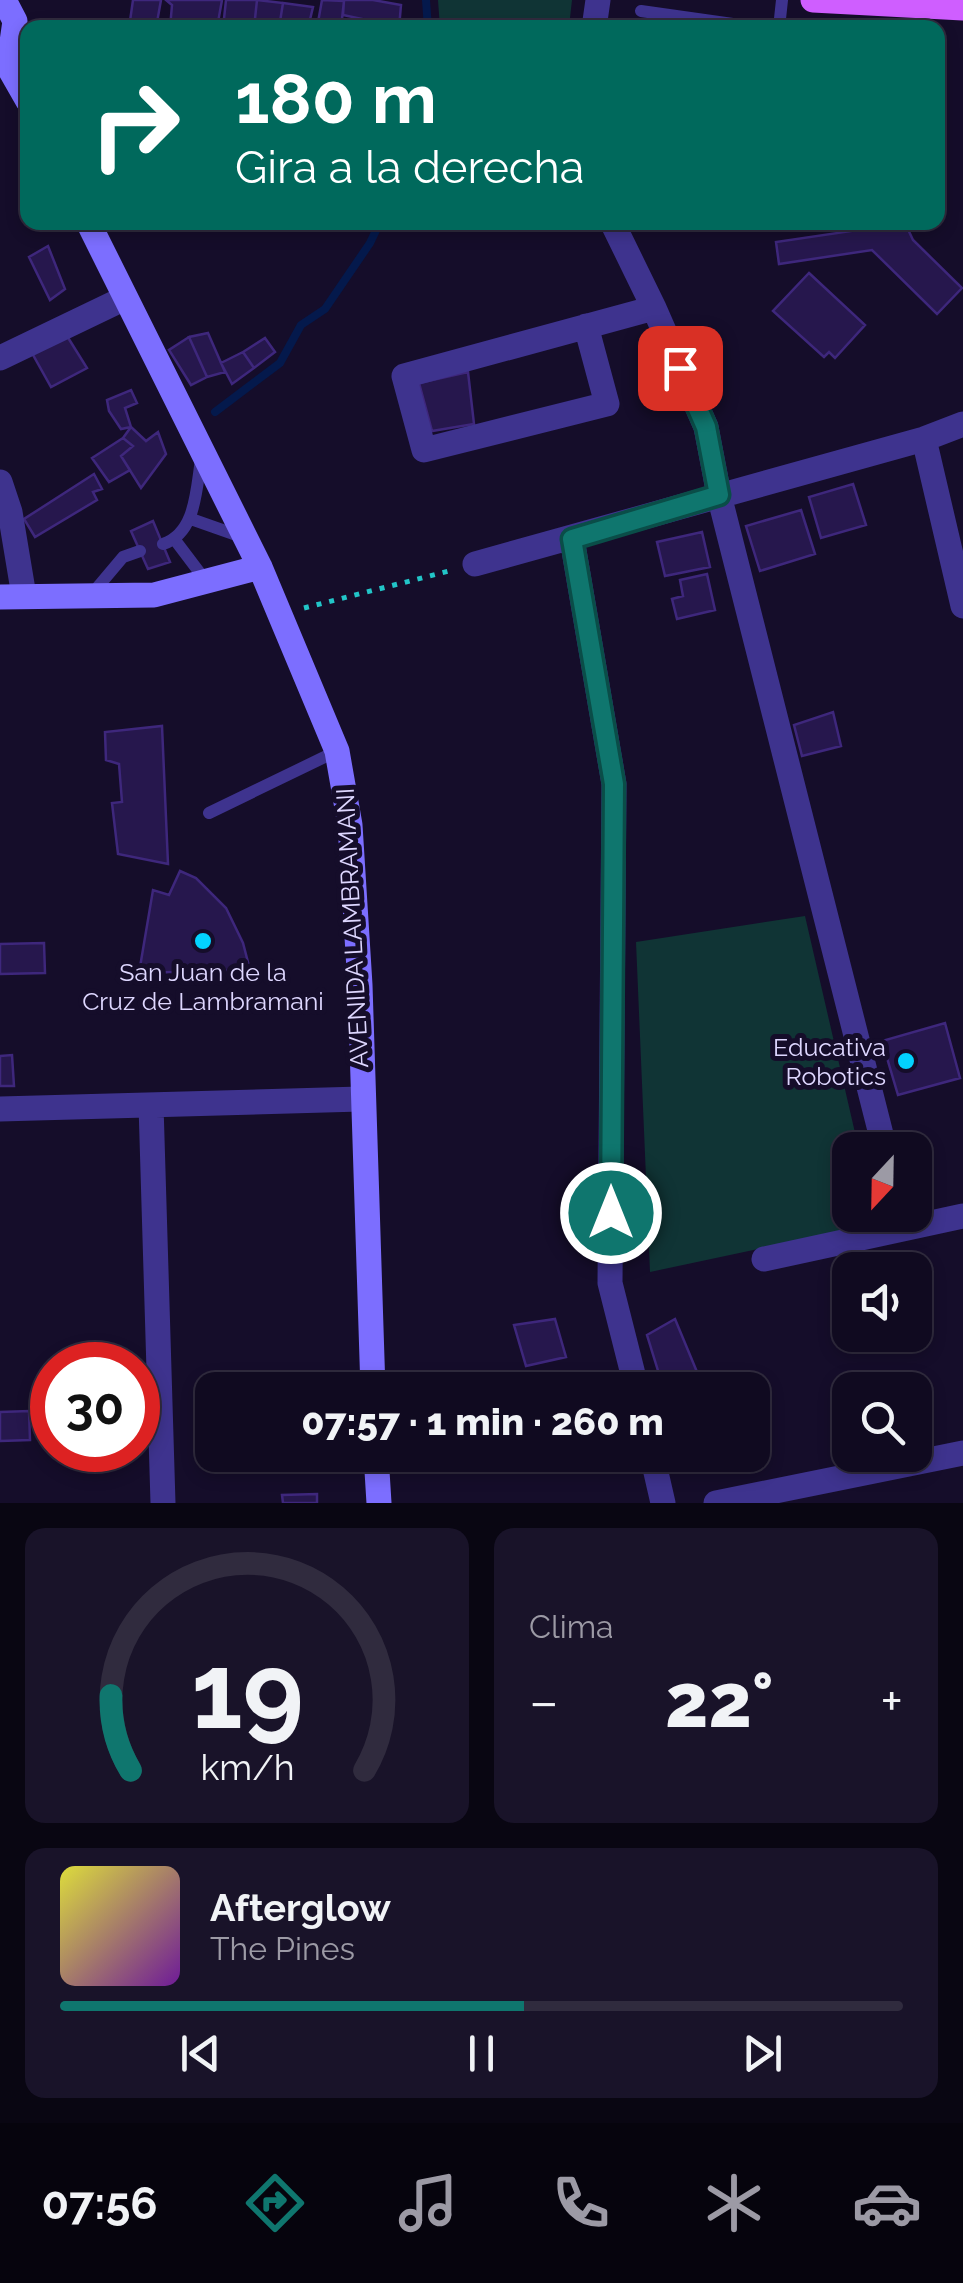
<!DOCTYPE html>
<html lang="es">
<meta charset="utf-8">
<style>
:root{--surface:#100a20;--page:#191329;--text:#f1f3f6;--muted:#9c9aa5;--line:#302b3e;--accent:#0f766e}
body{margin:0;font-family:Raleway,sans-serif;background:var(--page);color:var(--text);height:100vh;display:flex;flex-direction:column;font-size:38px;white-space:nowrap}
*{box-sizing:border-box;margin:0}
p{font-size:32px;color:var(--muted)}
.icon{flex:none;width:55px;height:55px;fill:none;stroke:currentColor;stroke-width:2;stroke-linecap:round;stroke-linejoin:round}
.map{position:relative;height:1503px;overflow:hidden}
.drawer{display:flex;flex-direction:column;gap:25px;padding:25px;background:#090612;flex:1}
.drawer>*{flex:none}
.guide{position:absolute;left:20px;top:20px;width:925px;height:210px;border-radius:20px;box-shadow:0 5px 15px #0003,0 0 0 2px var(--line);background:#00695c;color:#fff;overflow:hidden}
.needle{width:65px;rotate:202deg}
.fabs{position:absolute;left:832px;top:1132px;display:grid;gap:20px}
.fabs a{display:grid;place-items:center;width:100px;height:100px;border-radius:20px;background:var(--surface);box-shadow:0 5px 15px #0003,0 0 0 2px var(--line);font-size:50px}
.speed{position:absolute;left:30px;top:1342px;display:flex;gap:20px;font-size:50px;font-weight:700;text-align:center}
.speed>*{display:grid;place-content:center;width:130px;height:130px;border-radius:50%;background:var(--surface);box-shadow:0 5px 15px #0003,0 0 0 2px var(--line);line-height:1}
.speed .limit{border:15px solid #d22;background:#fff;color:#111}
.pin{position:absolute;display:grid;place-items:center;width:85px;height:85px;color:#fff;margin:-42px;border-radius:20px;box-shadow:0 5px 15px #0006}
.me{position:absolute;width:110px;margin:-55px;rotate:0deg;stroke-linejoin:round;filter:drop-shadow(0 0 8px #0008)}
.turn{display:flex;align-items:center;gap:35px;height:210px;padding:0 50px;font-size:45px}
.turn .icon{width:130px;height:130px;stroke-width:2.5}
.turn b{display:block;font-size:70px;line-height:85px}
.big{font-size:75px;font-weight:800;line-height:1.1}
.drawer .tile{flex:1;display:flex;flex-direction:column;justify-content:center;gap:15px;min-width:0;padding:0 35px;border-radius:20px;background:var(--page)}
.drawer .dial{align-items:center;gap:0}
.dial svg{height:260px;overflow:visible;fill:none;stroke:var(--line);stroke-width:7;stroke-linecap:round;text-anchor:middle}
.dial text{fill:var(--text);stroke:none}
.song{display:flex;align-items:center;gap:30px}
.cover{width:120px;height:120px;border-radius:15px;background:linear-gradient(135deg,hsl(60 70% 55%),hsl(280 70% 35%))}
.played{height:10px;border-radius:5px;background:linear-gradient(90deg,var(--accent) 55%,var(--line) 55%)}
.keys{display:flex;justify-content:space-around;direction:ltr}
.heat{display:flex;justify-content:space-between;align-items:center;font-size:55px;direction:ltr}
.drawer .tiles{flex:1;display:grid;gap:25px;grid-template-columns:1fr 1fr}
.tile:last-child{grid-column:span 2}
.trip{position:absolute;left:195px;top:1372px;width:575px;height:100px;border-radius:20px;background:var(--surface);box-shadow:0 5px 15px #0003,0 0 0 2px var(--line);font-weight:800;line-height:100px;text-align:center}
.dock{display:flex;height:160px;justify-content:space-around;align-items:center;background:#06040d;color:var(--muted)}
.dock .icon{width:70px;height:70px}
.dock .on{color:var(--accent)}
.dock b{font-size:45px;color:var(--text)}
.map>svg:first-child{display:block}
.green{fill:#103435}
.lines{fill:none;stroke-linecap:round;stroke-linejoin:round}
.stream{stroke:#04194c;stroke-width:8}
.building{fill:#26174d;stroke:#3e277c;stroke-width:2.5}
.path{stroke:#22c5c8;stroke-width:5;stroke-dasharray:5 8;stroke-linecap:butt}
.lane{stroke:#3e338e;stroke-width:12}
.street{stroke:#3e338e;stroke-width:25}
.secondary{stroke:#7c6eff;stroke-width:25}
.primary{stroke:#cf5eff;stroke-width:25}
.route-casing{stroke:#0a4d48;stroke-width:25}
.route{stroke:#0f766e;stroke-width:18}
.poi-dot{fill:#03d3ff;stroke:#150d2a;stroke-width:4}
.labels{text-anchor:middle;stroke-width:10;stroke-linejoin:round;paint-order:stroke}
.street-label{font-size:25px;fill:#ded7ff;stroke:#150d2a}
.poi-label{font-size:25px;fill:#ded7ff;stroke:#150d2a}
</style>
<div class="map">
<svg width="963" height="1503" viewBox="0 0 963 1503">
<rect width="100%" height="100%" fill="#150d2a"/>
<path class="green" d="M438,0H572L569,27L440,28Z
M805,916L859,1150H850V1215H874L876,1224L650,1272L636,942Z"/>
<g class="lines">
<path class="stream" d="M426,0L428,28
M215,412L280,363L301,325L325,309L370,243L380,222"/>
</g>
<path class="building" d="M133,0H161L156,28H129Z
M166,0H222L217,28H170L172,5Z
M226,0H257L254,28H223Z
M257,0L283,3L279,28H254Z
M322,0L344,1L341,28H317Z
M373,0L401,5L399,28H381V23L343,15L344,0Z
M283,3L313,7L308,28H279Z
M905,223L913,240L962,288L937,314L872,250L779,264L776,242Z
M48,246L65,289L50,300L29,257Z
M809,273L865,325L835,358L829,352L824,357L773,311Z
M208,333L225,372L207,377L189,337Z
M67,336L87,368L51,387L32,353Z
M189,337L207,377L191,385L169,350Z
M265,338L275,352L254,368L243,352Z
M243,352L254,368L232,384L221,363Z
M468,372L474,424L432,431L419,383Z
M131,390L137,403L125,408L131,427L121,429L109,411L107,400Z
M131,427L146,441L158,432L166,454L141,488L121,456L133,446L123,438Z
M123,438L133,446L121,456L130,470L109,482L92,458Z
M94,474L102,489L93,492L97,500L35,537L24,519Z
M853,484L866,525L821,538L809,497Z
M801,510L815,554L760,571L746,526Z
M153,521L170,562L148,569L131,531Z
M702,532L710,567L665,576L657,542Z
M707,574L715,610L677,619L672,599L683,596L680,580Z
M833,712L841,746L802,756L794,725Z
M162,726L168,864L118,854L112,803L122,802L119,764L106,760L105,732Z
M180,871L196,878L226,908L243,943L250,970L139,973L153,890L169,895Z
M44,943L45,973L0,974V944Z
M945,1023L960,1078L898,1095L882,1041Z
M12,1055L14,1086H0V1056Z
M555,1319L566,1357L526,1366L514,1325Z
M675,1319L702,1384L682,1390H664L647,1335Z
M29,1411L30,1440L0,1441V1412Z
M317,1494V1503H283L282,1495Z"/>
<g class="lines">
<path class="path" d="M304,608L453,570"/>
<path class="lane" d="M641,11L761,28
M779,28L782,0
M191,519L245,538
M175,540L206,581
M163,544C196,533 196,490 201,460
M91,595L123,557L140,551
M209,813L337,751"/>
<path class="street" d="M594,28L598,0
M612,222L654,308L706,427L719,495L885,1150
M586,326L607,404L424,450L404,376L654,308
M0,358L125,298
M924,439L963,606
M0,482L10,512L24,596
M572,539L614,784L610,1283L637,1390
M475,564L924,439L963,424
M151,1105L163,1503
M0,1109L361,1099
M764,1259L963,1216
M652,1455L663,1503
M716,1503L963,1453"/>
<path class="secondary" d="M4,0L15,21L9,63
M0,52L28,101
M88,222L260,567L337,751L350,825L360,985L373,1390
M0,597L154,595L260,567
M376,1455L379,1503"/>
<path class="primary" d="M813,0L963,8"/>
</g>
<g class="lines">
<g class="route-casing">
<path id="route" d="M611,1213L614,784L572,539L719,495L706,427L680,368"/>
</g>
<use href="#route" class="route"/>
</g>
<g class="poi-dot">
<circle cx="203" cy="941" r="10"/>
<circle cx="906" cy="1061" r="10"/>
</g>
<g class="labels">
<g class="street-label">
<text transform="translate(352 928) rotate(-93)" y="9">AVENIDA LAMBRAMANI</text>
</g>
<g class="poi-label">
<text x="203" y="981">San Juan de la<tspan x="203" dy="29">Cruz de Lambramani</tspan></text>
<text x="886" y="1056" text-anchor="end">Educativa<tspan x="886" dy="29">Robotics</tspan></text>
</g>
</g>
</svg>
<div class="fabs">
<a><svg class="needle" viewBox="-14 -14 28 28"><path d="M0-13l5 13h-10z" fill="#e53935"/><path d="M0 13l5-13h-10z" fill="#9c9aa5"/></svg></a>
<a><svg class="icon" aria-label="sound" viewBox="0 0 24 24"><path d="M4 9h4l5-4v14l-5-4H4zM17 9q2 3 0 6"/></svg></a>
<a><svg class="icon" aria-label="search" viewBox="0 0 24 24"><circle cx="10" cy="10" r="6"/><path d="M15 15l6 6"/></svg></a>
</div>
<div class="speed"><div class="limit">30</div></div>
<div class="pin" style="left:680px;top:368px;background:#d93025"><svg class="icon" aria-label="arrive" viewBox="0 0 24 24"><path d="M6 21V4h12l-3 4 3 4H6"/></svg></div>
<svg class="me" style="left:611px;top:1213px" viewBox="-20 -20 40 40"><circle r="17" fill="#0f766e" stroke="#fff" stroke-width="3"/><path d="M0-11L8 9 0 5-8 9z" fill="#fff"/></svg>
<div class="trip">07:57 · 1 min · 260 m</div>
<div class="guide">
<div class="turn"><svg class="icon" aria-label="right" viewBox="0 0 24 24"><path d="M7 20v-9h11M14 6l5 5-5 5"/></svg><div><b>180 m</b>Gira a la derecha</div></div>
</div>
</div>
<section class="drawer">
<div class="tiles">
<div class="tile dial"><svg viewBox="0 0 100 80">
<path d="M14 69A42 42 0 1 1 86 69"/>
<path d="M14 69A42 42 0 0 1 8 46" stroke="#0f766e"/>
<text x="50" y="56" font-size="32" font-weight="700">19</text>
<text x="50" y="72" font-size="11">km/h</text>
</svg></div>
<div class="tile"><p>Clima</p>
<div class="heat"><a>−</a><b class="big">22°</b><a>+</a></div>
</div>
<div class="tile">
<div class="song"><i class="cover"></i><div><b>Afterglow</b><p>The Pines</p></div></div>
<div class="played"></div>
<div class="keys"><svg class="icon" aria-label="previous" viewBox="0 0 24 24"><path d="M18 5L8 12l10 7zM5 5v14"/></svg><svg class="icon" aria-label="pause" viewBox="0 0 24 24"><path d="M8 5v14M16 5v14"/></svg><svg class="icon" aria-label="next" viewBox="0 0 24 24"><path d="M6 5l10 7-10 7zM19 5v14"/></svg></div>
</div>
</div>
</section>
<nav class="dock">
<b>07:56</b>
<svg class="icon on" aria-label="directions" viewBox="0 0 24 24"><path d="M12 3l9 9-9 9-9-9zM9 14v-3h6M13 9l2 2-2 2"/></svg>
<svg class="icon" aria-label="music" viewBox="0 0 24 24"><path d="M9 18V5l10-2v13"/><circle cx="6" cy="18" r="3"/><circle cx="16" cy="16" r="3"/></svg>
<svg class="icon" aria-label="phone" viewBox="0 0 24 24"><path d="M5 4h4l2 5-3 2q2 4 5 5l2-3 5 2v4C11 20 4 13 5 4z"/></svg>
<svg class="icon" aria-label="climate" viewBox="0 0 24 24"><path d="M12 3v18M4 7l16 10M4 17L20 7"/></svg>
<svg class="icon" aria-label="car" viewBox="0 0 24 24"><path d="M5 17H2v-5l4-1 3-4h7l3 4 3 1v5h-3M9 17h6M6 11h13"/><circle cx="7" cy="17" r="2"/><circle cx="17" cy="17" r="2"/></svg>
</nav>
